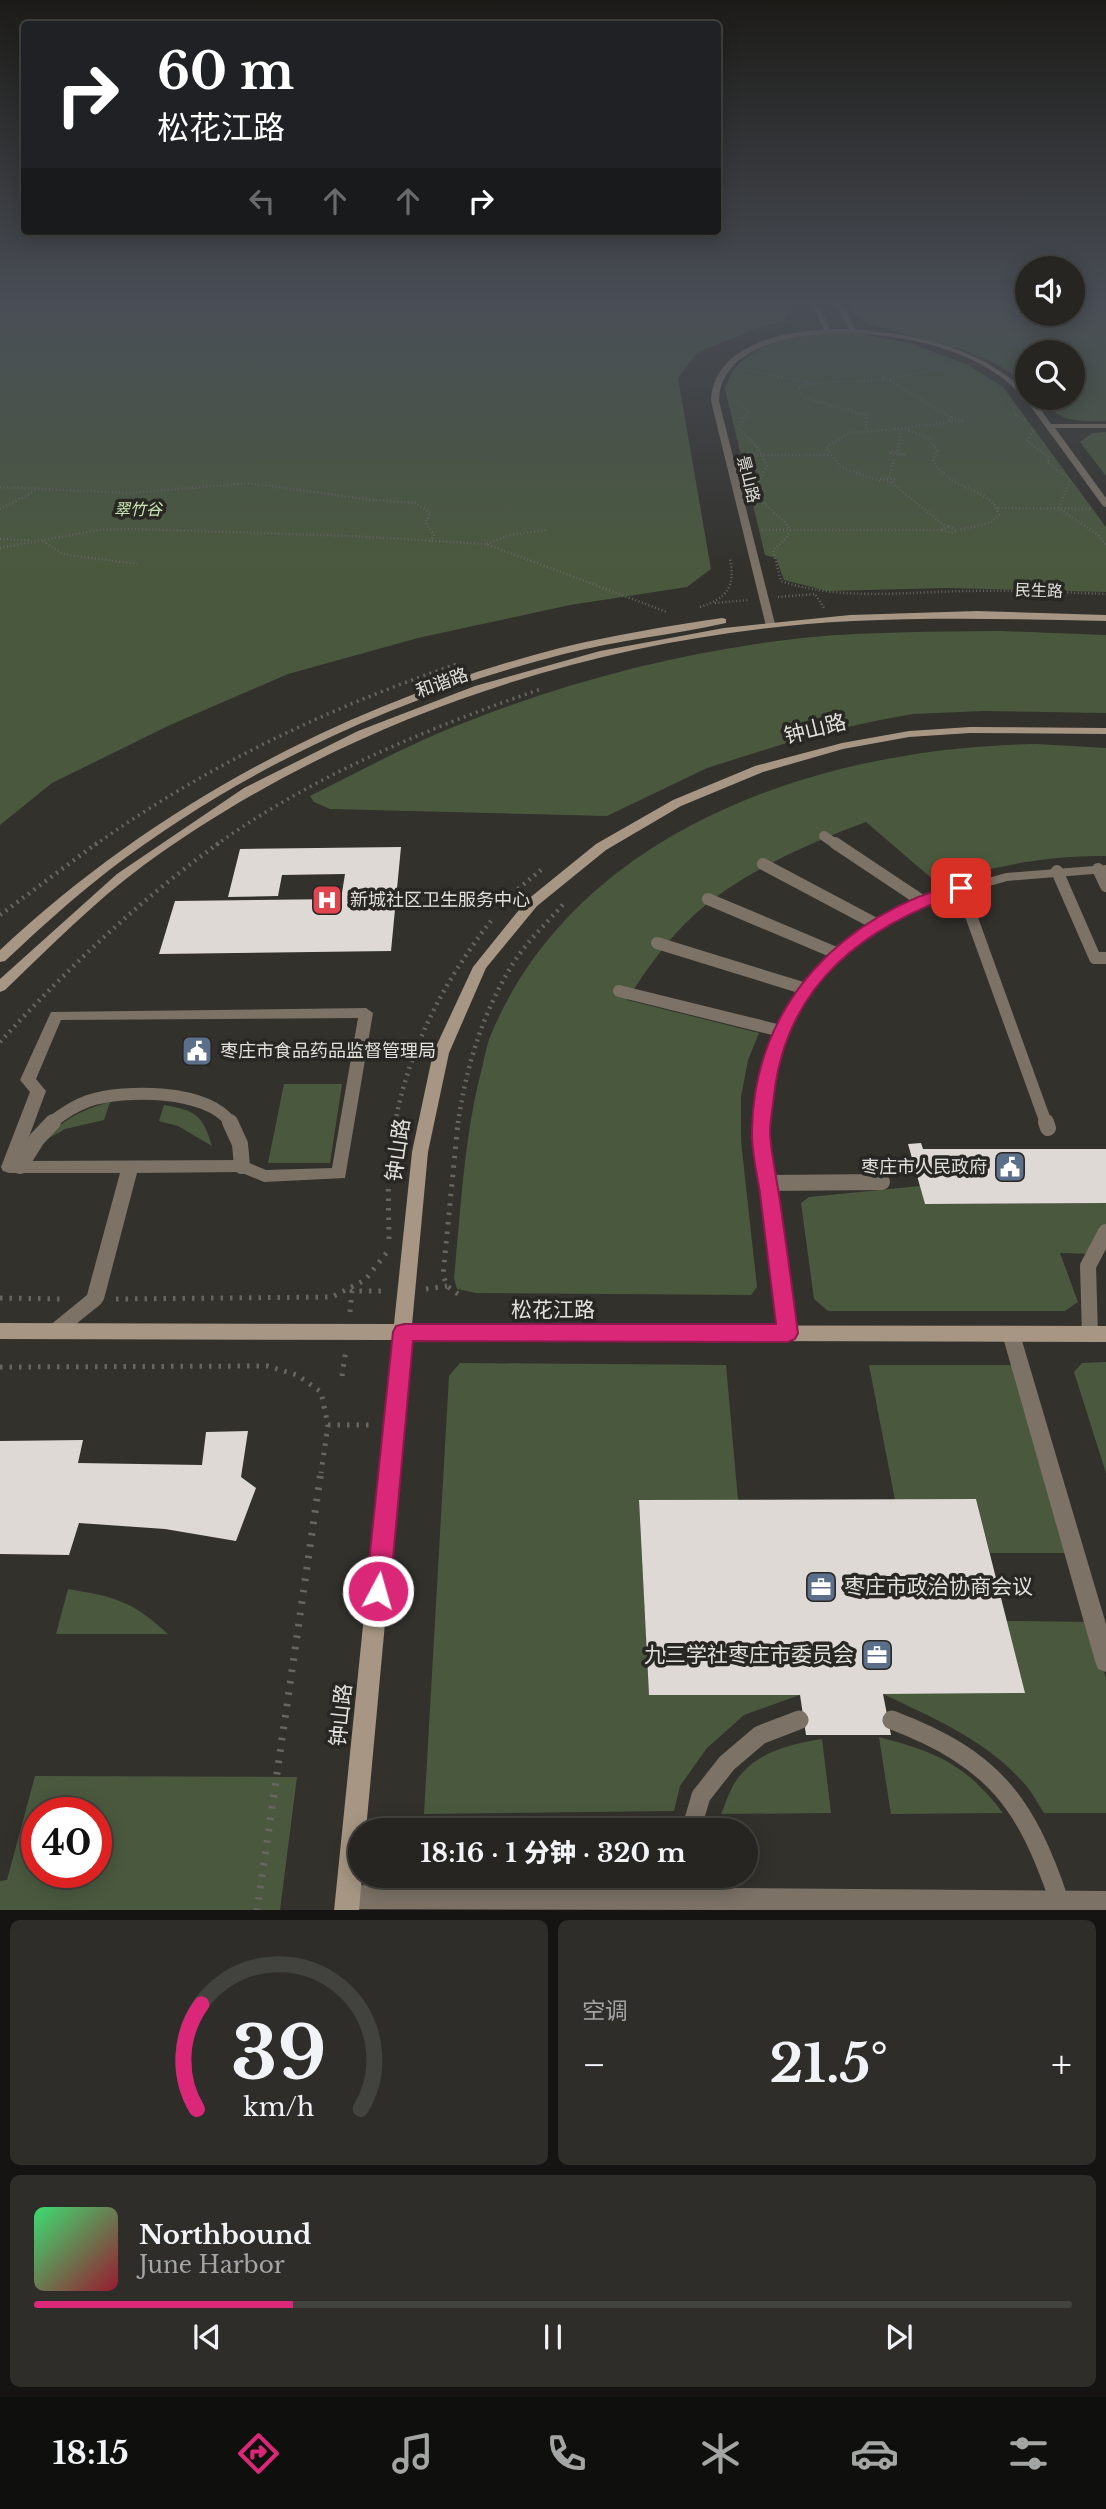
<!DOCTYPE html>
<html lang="zh">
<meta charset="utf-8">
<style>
:root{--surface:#262521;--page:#2e2d2a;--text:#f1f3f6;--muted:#a4a5a5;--line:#42423f;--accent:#db2777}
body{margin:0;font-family:"Libre Baskerville","Noto Sans SC",serif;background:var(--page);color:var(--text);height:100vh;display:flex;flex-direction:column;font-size:26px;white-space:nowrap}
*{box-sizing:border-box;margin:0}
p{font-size:23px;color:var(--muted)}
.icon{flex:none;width:38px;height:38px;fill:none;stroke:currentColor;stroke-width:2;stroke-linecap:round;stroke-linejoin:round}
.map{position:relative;height:1910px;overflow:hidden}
.sheet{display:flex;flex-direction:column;gap:10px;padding:10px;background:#151412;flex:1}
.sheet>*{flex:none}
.guide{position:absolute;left:21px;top:21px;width:700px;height:214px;border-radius:7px;box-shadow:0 4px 18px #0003,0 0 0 2px var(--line);background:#202124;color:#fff;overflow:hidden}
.controls{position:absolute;left:1015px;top:256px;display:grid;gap:14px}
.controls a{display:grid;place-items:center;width:70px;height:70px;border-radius:50%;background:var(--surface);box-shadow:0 4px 18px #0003,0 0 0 2px var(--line);font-size:35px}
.speed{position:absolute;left:21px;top:1797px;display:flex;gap:14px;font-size:35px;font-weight:700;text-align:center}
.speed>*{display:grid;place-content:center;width:91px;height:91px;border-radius:50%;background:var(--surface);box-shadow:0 4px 18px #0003,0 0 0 2px var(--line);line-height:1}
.speed .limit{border:10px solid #d22;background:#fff;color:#111}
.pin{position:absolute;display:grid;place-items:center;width:60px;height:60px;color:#fff;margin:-30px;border-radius:14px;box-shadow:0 4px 10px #0006}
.me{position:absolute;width:77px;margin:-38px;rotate:6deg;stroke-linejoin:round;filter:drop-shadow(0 0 5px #0008)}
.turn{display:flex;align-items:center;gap:24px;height:147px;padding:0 21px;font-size:32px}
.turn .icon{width:91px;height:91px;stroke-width:2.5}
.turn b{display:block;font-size:49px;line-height:60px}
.lanes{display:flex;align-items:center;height:66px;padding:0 21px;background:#0003;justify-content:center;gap:35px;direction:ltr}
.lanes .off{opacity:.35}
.big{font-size:52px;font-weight:800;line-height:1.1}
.sheet .widget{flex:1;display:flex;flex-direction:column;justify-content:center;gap:10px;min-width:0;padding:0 24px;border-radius:10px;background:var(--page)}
.sheet .dial{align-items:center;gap:0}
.dial svg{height:182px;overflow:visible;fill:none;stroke:var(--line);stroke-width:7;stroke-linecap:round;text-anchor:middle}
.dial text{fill:var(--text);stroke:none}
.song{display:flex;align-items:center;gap:21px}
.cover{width:84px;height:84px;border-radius:10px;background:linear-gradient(135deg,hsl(140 70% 55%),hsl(350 70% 35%))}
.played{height:7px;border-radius:4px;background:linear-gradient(90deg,var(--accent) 25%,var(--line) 25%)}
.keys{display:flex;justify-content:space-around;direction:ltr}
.heat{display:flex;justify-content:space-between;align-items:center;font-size:38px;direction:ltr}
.sheet .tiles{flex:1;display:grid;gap:10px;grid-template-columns:1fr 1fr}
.widget:last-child{grid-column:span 2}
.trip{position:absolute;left:348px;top:1818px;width:410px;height:70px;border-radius:35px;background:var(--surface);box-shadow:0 4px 18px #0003,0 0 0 2px var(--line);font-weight:800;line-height:70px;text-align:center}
.menu{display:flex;height:112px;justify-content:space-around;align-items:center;background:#0f0f0d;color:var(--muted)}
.menu .icon{width:49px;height:49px}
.menu .active{color:var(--accent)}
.menu b{font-size:32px;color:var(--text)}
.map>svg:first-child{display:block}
.green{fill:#4a593e;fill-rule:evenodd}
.building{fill:#ded9d4}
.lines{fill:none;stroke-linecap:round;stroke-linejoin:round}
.path-far4{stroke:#676662;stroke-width:2.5;stroke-dasharray:1 2.5;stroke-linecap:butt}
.path-far3{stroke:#676662;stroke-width:3.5;stroke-dasharray:2 4.5;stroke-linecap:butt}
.path-far2{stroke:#676662;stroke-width:4.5;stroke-dasharray:2 5;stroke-linecap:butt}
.path-far1{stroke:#676662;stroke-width:5;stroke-dasharray:2.5 7;stroke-linecap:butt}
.path{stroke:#676662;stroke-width:7;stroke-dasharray:2.5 9;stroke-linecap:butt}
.lane-far3{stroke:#7c7266;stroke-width:10}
.lane-far2{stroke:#7c7266;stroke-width:12}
.lane-far1{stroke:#7c7266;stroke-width:16}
.lane{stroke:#7c7266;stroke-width:19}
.street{fill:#7c7266;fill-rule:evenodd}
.secondary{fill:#a69683;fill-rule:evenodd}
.route{fill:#db2777;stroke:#8e194d;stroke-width:2}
.labels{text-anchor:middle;stroke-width:7;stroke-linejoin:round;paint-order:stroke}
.far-street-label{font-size:16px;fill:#e0e0dc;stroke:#282723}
.far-park-label{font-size:16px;font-style:italic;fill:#c9e7b1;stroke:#282723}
.street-label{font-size:18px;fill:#e0e0dc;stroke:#282723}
.poi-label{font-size:18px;fill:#e0e0dc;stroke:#282723;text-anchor:start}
.near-street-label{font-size:21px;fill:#e0e0dc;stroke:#282723}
.near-poi-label{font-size:21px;fill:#e0e0dc;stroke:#282723;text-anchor:start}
</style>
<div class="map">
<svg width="1106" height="1911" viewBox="0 0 1106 1911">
<rect width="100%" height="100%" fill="#32312c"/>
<path class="green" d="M0,304H783L788,314L784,322L759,327L697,353L678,378L711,569L687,587L570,605L418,638L288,674L170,725L52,783L0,825Z
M849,304H1027V313H1073V304H1106V421C1075,421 1060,423 1040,397H1073V352H1027V383L994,363L964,350L869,324L855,315Z
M824,333H859L912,344L968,365L1003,387L1106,527V592L947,588L827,591L784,580L776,558L765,555L725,389C736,347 787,337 824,333Z
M1106,432V476L1080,442L1092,433Z
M1001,631L1106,635V713L983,711L913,714L880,720L815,734L707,768L607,816L330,809L314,802L310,796C364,769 417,740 474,719C571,681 674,655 777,641C851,631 927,632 1001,631Z
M1036,744L1106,748V856C1047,855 993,867 936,882L866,822C809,843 738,874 693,916C667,940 646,970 627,1000L759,1033L748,1060L741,1097V1141L757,1287L751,1295L476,1293L457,1289L454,1278C461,1208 464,1136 482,1068C485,1056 487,1043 492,1032C581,825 827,747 1036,744Z
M284,1084H342L330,1163H268Z
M110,1102L104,1120L65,1129L42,1142C65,1119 78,1111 110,1102Z
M164,1105C195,1110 203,1115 212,1146L178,1126L159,1121Z
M920,1186L925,1204L1106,1203V1233L1095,1254L1060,1253L1078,1302L1065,1311H828L814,1299L801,1203L809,1197Z
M1106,1362V1473L1074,1372L1082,1363Z
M460,1363L726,1365L738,1500L639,1501L649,1695H800L744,1715L707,1748L680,1786L674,1811L424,1814L449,1376Z
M869,1365H1016L1070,1553H990L976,1499L895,1500Z
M68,1589C116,1597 132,1601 168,1634H56Z
M1006,1621L1090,1622L1106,1679V1813H1044C1037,1802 1031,1790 1022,1781C984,1739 933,1718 883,1694L1024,1693Z
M879,1737C939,1753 965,1764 1003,1813L891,1814Z
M822,1739L831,1813L721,1814C726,1803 730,1788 738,1778C758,1752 790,1744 822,1739Z
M35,1776L297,1777L280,1910H0V1881L7,1880ZM37,1813H96V1872H37Z"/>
<path class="building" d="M401,847L391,951L159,954L175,901L341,899L345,874L282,875L278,896L228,897L240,849Z
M921,1143L923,1149H1106V1203L925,1204L908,1144Z
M248,1431L241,1477L256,1488L236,1541L165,1529L79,1523L69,1555L0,1554V1441L83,1440L78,1463L202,1465L206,1432Z
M976,1499L1025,1693L883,1694L891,1735H806L800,1695H649L639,1500Z"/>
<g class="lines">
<path class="path-far4" d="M0,314L12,309
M747,370L804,382
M884,377L894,380H882Z
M893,378L954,366
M807,381L815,384L804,383Z
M890,381L952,418
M815,383L882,380
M806,384L798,388L804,398L866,415V429
M733,400L749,411L738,428L759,449L767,466L757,484L765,491L761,501L784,521L790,530H942
M1012,404L1015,414L1025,421
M952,418L964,421L957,423L949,420Z
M908,428L910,430L895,429L951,422
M1031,428L1033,431L1027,441L1049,457L1048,463L1064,475
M909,431C922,434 931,439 937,451L933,460C951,493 991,486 999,515L990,523L958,530
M892,451L905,455L889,454Z
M898,451L901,431
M743,455H828
M889,477L895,457
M880,479H895L892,483Z
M880,481L841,467L826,448L849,433L896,429
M1070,481L1059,508L1098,535L1106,545
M892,483L946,527
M0,487L130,493L249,483L371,500L415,503L431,513L425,522L434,535L430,542
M998,508L1092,509
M0,509L35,491
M949,526L957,531L951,533L942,530Z
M762,530H790L787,538L773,550L781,581C839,601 906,592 967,591C1013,590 1060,592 1106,594
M0,539L31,540
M43,541L63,554L137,564
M487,544L509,535L547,530
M0,548L98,530L136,529L351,536L486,544L667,612
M778,597L815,594L824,608
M715,603L748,600
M700,607C726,599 736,587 730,559"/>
<path class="path-far3" d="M95,845C207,765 330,707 460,663
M216,845C314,775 428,728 541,689"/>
<path class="path-far2" d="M518,889L541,870
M0,915L97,843
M0,1042C67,969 138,901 219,843
M395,1123C410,1045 445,979 494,917
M458,1123C466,1067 483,1011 514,962C528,940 549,921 566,901"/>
<path class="path-far1" d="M389,1239L388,1174L395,1122
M426,1289L447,1286
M458,1294L447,1286L443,1275L458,1122
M0,1298L65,1299
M116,1299L332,1297L365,1280L388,1251
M350,1312L352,1291H386
M0,1367L267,1366L297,1375L321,1392L328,1425L321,1473
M342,1376L346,1349
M328,1425H373"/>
<path class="path" d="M257,1911L321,1471"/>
<path class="lane-far3" d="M824,836L837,845"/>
<path class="lane-far2" d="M835,843L922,901
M763,864L876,924
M1098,869L1106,886
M1057,871L1095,958H1106
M961,888L1046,1123
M708,899L836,953
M657,943L806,989
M619,991L781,1031
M51,1123C62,1114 74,1106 88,1101C125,1089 207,1089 231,1123"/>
<path class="lane-far1" d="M230,1122L240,1144L242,1166
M1046,1122L1048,1128
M20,1166L37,1139L53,1122
M768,1183L882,1182
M1090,1334L1088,1266L1106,1232"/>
<path class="lane" d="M892,1720C994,1759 1026,1802 1060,1903
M691,1830L701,1796L727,1763L760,1735L799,1720
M685,1900L686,1876"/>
<path class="street" d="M812,304H818L830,329H849L836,304H842L855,329C921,335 977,347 1027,392V397H1032L1051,424H1106V428H1055L1106,498V507L1103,506C1086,483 1070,460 1053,437C1037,415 1023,393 1001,377C944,334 827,320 762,347C737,358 720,373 719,401L775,624L766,626L711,401C713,347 780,331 824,330Z
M1106,865V873L1007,881L927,904L881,927L841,956L812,992L788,1031L776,1074L769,1131L797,1333L795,1338L788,1341L781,1338L779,1333L753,1131L760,1074L774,1031L801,986L831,950L871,921L917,898L1006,873Z
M366,1008L373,1013L345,1178L264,1182L240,1172L137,1173L104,1299L101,1304L61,1336L55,1339L49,1336L46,1331L49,1326L87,1295L120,1173H9L3,1171L1,1167L30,1092L20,1080L51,1012ZM358,1018L332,1168L266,1170L242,1160L20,1161L46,1091L36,1079L61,1020Z
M1011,1326L1018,1329L1020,1334L1106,1624V1672L1098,1669L1095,1661L1002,1334L1004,1329Z
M348,1885L1106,1891V1911L348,1909L339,1906L336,1897L339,1888Z"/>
<path class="secondary" d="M977,611L1106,615V621C1021,619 937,617 853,621C602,634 347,717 144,865C94,902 50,947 5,990L0,992V979L117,874L244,788L358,731L475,686L600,651L724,628L850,615Z
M722,618L726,619V623C672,635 618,640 564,654C402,695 242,768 108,871C72,899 38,930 5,961L0,962V950C159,802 350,702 560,648C613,635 668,626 722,618Z
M970,727L1106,728V734L970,733L909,737L843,749L763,772L681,806L606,850L537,906L486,968L449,1053L428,1152L412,1325L1106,1326V1342L411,1340L366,1830H360L362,1876L359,1911H334L392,1340L0,1339V1323L394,1324L412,1152L433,1053L473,967L527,900L596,844L673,800L755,766L842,743L909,731Z"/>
</g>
<linearGradient id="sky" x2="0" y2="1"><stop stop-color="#1c1b18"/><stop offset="0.53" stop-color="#494e56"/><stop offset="1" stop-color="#494e56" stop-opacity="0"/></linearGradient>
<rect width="1106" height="571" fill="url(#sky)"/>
<path class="route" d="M961,883L967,884L969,888L967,891C866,925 787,982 774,1095C773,1107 770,1120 770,1132C771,1153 776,1175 779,1195C786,1241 792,1287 798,1333L795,1339L788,1342L413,1341L390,1591L386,1600L378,1603L369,1600L366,1591L393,1332L396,1326L404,1324H776C771,1281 765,1237 760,1193C757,1173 751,1150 752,1130C754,1004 843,913 961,883Z"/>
<defs>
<g id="hospital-square" transform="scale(1.575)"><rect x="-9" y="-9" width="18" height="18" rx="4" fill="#e0444e" stroke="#282723"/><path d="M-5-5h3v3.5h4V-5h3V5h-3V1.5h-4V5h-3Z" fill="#fff"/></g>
<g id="civic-square" transform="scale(1.575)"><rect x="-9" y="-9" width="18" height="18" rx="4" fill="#5c6f8a" stroke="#282723"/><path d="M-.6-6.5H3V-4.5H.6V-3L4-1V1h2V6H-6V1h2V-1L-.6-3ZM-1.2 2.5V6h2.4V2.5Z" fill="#fff"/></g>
<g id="office-square" transform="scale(1.575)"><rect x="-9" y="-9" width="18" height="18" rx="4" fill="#5c6f8a" stroke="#282723"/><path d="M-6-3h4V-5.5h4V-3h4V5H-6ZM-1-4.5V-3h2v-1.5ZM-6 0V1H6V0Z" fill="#fff"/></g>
</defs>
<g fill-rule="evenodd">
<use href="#hospital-square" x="327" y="900"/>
<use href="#civic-square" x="197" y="1051"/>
<use href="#civic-square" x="1010" y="1167"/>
<use href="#office-square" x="821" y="1587"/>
<use href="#office-square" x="877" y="1655"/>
</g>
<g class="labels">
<g class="far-street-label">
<text transform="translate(749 479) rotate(76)" y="6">景山路</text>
<text transform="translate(1039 590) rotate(2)" y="6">民生路</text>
</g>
<g class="far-park-label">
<text x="138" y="515">翠竹谷</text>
</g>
<g class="street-label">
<text transform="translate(442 683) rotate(-20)" y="6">和谐路</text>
</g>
<g class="poi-label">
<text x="350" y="906">新城社区卫生服务中心</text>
<text x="220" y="1057">枣庄市食品药品监督管理局</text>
<text x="987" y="1173" text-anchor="end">枣庄市人民政府</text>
</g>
<g class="near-street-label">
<text transform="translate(815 729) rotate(-14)" y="7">钟山路</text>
<text transform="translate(398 1150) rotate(-82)" y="7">钟山路</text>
<text x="553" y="1317">松花江路</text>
<text transform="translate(341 1715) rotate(-84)" y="7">钟山路</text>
</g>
<g class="near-poi-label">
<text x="844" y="1594">枣庄市政治协商会议</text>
<text x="854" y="1662" text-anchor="end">九三学社枣庄市委员会</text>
</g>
</g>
</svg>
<div class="controls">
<a><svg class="icon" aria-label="sound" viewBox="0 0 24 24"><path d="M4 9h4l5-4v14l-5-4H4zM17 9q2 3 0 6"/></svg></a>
<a><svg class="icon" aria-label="search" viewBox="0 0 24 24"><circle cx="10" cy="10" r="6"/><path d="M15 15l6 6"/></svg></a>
</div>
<div class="speed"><div class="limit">40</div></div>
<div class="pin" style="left:961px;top:888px;background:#d93025"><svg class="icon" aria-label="arrive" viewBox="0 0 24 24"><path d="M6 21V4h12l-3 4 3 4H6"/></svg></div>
<svg class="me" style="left:378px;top:1591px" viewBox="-20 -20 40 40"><circle r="17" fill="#db2777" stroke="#fff" stroke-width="3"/><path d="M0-11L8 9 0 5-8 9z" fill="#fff"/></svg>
<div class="trip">18:16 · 1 分钟 · 320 m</div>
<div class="guide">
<div class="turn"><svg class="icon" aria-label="right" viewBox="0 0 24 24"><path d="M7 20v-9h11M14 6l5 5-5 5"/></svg><div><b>60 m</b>松花江路</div></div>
<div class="lanes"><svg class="icon off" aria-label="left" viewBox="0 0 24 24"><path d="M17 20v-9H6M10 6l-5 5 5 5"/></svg><svg class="icon off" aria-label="ahead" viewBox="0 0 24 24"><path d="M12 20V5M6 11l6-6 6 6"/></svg><svg class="icon off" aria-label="ahead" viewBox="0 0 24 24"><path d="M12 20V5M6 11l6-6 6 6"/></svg><svg class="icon" aria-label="right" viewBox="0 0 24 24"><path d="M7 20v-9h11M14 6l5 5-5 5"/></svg></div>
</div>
</div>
<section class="sheet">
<div class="tiles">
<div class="widget dial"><svg viewBox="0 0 100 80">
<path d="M14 69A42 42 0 1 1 86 69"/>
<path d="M14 69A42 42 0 0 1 16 23" stroke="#db2777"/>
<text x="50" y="56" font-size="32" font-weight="700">39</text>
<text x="50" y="72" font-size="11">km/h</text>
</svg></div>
<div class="widget"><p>空调</p>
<div class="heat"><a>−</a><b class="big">21.5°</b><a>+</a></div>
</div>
<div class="widget">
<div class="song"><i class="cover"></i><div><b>Northbound</b><p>June Harbor</p></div></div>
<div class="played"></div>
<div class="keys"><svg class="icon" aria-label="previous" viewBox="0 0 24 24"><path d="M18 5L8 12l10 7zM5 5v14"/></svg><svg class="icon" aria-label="pause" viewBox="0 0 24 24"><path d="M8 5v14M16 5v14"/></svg><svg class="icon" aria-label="next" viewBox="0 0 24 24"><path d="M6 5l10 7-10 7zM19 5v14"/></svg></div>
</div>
</div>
</section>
<nav class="menu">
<b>18:15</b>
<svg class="icon active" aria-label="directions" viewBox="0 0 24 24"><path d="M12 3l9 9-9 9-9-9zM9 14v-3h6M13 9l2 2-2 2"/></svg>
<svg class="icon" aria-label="music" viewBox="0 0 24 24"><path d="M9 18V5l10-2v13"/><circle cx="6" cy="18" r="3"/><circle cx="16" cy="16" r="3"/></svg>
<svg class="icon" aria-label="phone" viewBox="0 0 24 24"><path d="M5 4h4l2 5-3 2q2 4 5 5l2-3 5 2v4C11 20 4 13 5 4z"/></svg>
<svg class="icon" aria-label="climate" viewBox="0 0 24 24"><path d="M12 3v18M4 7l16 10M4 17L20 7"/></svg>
<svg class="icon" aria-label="car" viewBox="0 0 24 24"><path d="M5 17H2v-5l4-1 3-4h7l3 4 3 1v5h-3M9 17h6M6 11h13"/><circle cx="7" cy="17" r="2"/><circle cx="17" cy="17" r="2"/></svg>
<svg class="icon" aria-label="filters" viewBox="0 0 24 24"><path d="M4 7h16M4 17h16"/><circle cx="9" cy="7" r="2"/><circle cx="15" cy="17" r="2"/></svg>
</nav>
